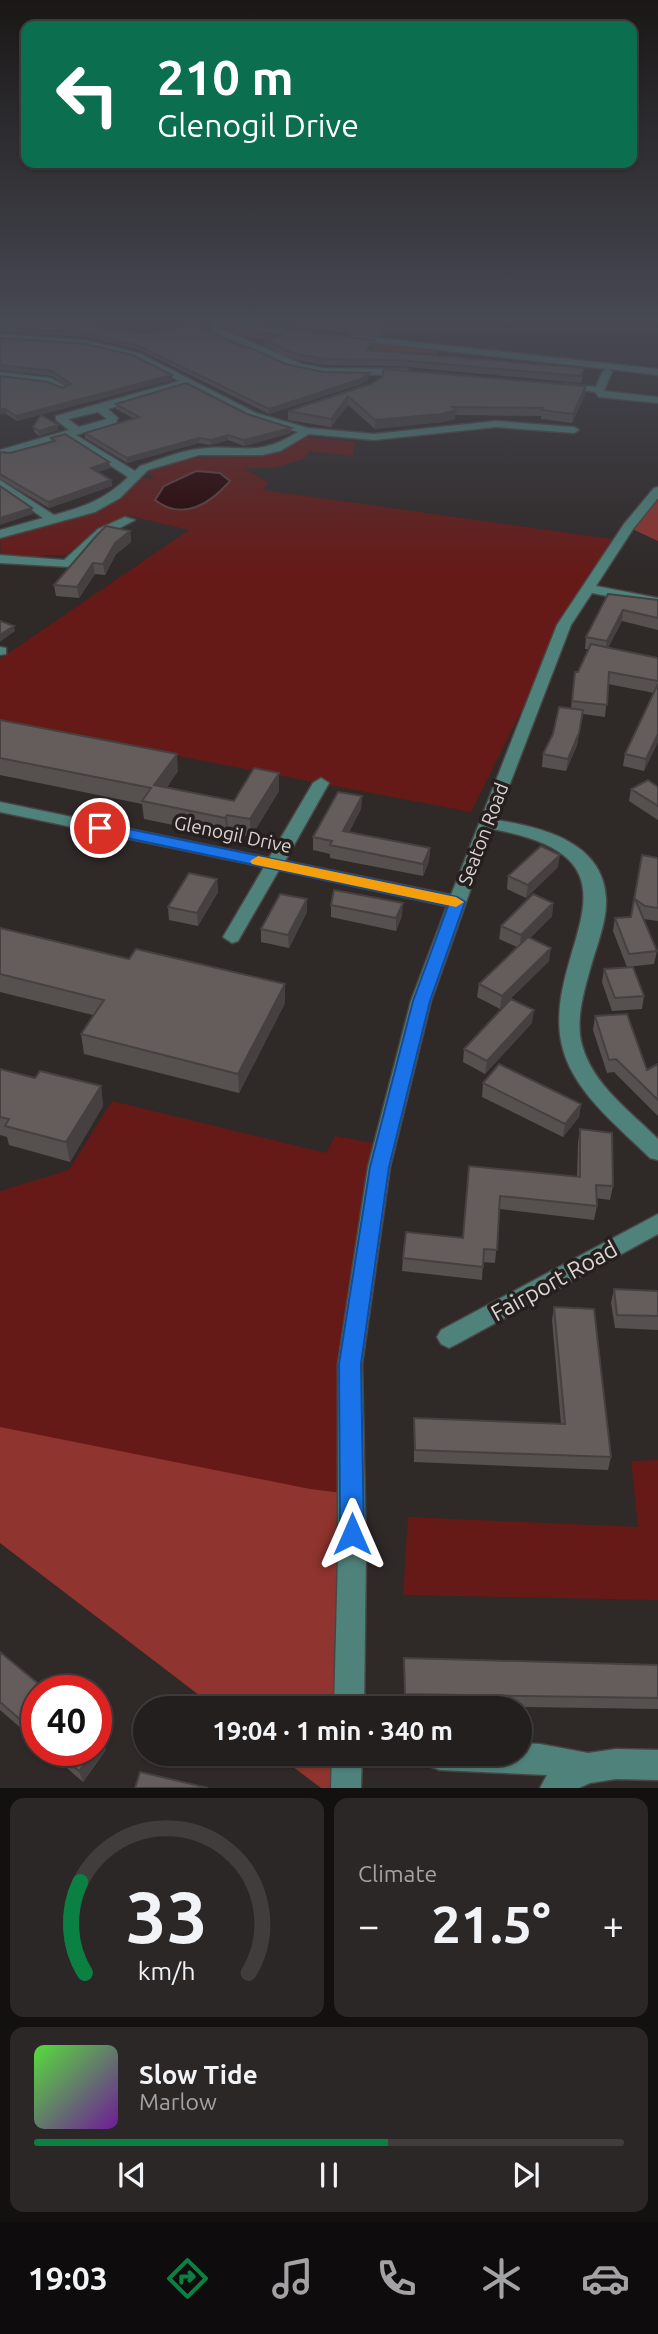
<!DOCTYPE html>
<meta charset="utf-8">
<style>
:root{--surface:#231f1e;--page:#2b2727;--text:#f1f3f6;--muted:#a3a2a4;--line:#403d3c;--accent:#0b8043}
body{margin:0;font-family:Ubuntu,sans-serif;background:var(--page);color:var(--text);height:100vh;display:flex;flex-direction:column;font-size:26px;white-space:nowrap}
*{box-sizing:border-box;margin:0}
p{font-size:23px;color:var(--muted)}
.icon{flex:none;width:38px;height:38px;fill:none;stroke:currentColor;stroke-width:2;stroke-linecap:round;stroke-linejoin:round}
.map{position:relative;height:1788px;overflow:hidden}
.sheet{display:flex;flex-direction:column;gap:10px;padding:10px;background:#131110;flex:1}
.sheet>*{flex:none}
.hud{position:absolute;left:21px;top:21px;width:616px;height:147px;border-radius:14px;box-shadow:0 2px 5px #0004,0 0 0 2px var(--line);background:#0b6e4f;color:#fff;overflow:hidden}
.speed{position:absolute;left:21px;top:1675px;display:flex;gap:14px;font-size:35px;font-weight:700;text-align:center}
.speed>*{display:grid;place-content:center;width:91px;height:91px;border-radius:50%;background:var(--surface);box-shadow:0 2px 5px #0004,0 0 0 2px var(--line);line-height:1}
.speed .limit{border:10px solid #d22;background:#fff;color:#111}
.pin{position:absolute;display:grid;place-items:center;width:60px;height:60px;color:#fff;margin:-30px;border:4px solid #fff;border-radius:50%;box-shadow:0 2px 7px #0007}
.me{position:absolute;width:77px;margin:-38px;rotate:0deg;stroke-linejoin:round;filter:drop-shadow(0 0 5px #0008)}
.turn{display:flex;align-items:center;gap:24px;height:147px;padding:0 21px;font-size:32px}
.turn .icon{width:91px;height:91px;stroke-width:2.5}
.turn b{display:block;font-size:49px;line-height:60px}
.big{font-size:52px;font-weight:700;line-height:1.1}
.sheet .card{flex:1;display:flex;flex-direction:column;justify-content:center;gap:10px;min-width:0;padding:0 24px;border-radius:14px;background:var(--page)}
.sheet .dial{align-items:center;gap:0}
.dial svg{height:182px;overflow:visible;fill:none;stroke:var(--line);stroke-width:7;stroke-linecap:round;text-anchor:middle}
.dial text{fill:var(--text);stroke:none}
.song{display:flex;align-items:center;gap:21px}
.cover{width:84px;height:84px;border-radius:10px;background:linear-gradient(135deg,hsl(110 70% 55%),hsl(280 70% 35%))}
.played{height:7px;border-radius:4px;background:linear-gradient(90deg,var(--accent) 60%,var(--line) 60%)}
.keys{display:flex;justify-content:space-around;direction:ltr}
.heat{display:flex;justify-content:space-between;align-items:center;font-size:38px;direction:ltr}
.sheet .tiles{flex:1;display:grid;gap:10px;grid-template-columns:1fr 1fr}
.card:last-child{grid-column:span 2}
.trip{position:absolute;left:133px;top:1696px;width:399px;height:70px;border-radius:35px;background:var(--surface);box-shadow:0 2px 5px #0004,0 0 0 2px var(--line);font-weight:700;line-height:70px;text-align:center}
.tab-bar{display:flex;height:112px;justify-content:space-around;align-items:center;background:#0e0c0c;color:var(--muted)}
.tab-bar .icon{width:49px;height:49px}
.tab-bar .current{color:var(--accent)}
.tab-bar b{font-size:32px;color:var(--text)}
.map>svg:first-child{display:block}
.green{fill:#661a17}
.forest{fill:#8f342e}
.water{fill:#280000;stroke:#5d4040;stroke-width:2}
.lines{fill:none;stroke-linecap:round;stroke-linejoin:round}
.minor-casing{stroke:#4a4544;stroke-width:3}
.minor{fill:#4f827b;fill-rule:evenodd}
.wall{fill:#56504f}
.shaded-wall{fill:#464140}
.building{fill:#645d5c;stroke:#464140;stroke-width:2}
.route{fill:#1a73e8;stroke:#114b97;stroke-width:2}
.slow{fill:#f59e0b}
.labels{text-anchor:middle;stroke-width:7;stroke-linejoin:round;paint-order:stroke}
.street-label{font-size:19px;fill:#d9d5d4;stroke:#261f1e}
.near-street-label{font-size:23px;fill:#d9d5d4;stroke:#261f1e}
</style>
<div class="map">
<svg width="658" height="1788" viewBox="0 0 658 1788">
<rect width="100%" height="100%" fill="#2f2928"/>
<path class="green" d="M305,437L355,442L353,456L309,451L304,459L273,468H244L269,483L263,490L619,540L564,625L471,812L0,722V659L189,530L127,515L89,536L66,555H44L40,560L1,555L0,537L119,498L137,477L150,479L154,476L142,473C197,444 252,469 305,437Z
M112,1101L326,1153L335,1136L385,1145L350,1364L352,1555L216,1708L0,1543V1191L69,1170Z
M658,1460V1600L403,1595L408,1517L638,1527L631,1461Z"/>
<path class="forest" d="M214,326L439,350L437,354L379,350L342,352L235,335Z
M658,490V541L628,527Z
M0,1427L310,1489L351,1494L348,1708H216L0,1543Z
M276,1754H347L346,1788H321Z"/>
<path class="water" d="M196,471L220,473L230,481C211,503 183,522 155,500L164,486Z"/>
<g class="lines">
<g class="minor-casing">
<path id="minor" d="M211,324L310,331L312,333L307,336L217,327L302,364L324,368L407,369L412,372L407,375L324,374L299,369L211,331L213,326Z
M0,334L86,340L139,353L256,413L308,428L374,434L496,421L574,427L579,430L574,433L496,427L374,440L309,434L280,451L262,455H199L148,470L120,498L95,512L0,538V530L43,518L0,488V480L54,515C84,507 106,499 128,477L66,437L0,456V450L69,430L56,420V416L179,381L133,357L86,346L0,340ZM187,385L248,417L298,432C255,459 242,443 198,449C179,451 159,460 140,466L135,471L76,435L116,423L118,418L108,409ZM98,412L107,419L79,427L68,419Z
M352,335L658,369V375L609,369L612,372L604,391L658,397V403L599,397L595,392L558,386L563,383L596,387L602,372L606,369L349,340L347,338Z
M0,372L51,378L69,388L64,391L49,384L0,378Z
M658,487V498L633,529L596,586L658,598V606L592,593L571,625L496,820C542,827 604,842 606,899C607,921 597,945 591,966C584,991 575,1020 582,1045C593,1085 630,1111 658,1139V1160L650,1158C617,1125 570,1090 561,1041C544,947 658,859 492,829L431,1001L390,1167L362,1364L366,1555L364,1708H334L338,1555V1364L368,1167L411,1001L447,906L279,870L238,941L232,943L223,937L264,867L0,812V802L269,858L313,783L321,778L329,783L285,861L451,895L557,625L624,524L654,488Z
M125,517L135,520L106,535L71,567L0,563V555L64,560L98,529Z
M0,647L6,648V654L0,655Z
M658,1214V1234L457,1344L449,1348L441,1344L437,1337L441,1330Z
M520,1743L540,1744L588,1753L616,1749L658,1750V1780L616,1779L590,1783L579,1788H540L547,1775L440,1770L429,1766L425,1755L520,1754Z
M332,1754H362L361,1788H331Z"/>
</g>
<use href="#minor" class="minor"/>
</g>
<path class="wall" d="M0,324L244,348L285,364L323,372L369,373V378L361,384L269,414L140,350L86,337L0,332Z
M294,324H386V329L381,337L294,327Z
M0,338L172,380L17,421L6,414L0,376L62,388L67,386L52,376L0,370Z
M265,340H375L374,347L372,351L583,375L581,383L397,366L324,365L293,359L265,347Z
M371,384L585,395L572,423L541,419V416L455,415V419L442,422L375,429L348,405L331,427L288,420V411Z
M116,404L247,414L291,433L244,446L228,440L211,445L199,443L127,463L85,438V433L133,418L116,409Z
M33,427L58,430L39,436L34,432Z
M51,438L109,462L110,468L98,472L111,480L112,486L49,508L0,479V452L10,453L51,441Z
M130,531L131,542L116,554L105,575L95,574L79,598L56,596L54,585Z
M608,594L658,600V630L622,621L608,648L658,658V742L644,771L623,766L625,754L654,693L608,684L605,717L583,714L577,745L566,771L542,767L543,754L571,708L575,672H578L589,649H585L586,637Z
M0,720L178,771L167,787L234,801L279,773V791L251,837L228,833L227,836L144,819L142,804L0,775Z
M658,787V820L629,801L631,789Z
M362,796L361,809L349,832L430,848L429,861L423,876L330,858V854L313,850V837Z
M642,855L658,858V921L643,919L657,951L654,964L627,967L613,931L615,918L631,917Z
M558,867L526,898L507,889L508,876Z
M217,879L218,892L198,926L169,920L168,907Z
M553,903L552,916L530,938L549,961L500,1009L477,997L479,984L517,947L499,939L501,926Z
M331,905L402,916L396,931L331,917Z
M307,912L289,948L261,942V929Z
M0,928L285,1003L239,1093L84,1054L81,1034L93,1015L0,992Z
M604,969L644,996L642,1009L612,1011L602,982Z
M595,1016L647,1070L658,1064V1116L614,1072L607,1073L593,1030Z
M532,1023L485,1074L463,1062L464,1049Z
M0,1069L35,1078L101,1086L103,1106L70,1162L9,1145L7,1137L0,1135Z
M483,1083L581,1104L579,1117L563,1137L482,1097Z
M580,1129L613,1186L610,1200L596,1198L597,1206L594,1220L500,1209L495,1263L483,1262L482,1280L402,1271L403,1258L463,1238L469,1166L577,1177L578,1143Z
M614,1289L658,1291V1330L615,1328L611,1303Z
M554,1307L611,1457L608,1470L414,1462V1418L561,1424L552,1320Z
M0,1652L37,1690V1742L0,1710Z
M404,1658L658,1665V1709L404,1705Z
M46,1750H106L83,1782Z"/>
<path class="shaded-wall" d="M384,324H386V329L381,337V328Z
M375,340L374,347L367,357V350Z
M369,373V378L361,384L269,414V409Z
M172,375V380L17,421L16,416Z
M586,386L585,395L572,423L573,414Z
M348,396V405L331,427V419Z
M5,409L6,414L0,415V410Z
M456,410L455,419L442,422L375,429V420Z
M58,425V430L39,436V431Z
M291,428V433L244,446V440Z
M228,435V440L211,445V440Z
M199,438V443L127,463V458Z
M109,462L110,468L92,474L91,468Z
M111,480L112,486L49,508L48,502Z
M32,508L33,514L0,525V518Z
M130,531L131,542L116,554L105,575L103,564L115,543Z
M93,563L95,574L79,598L77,587Z
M623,610L622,621L605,653L607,641Z
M14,626L15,631L0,642V635Z
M583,710L577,745L566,771L568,759Z
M658,734V742L644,771L646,759Z
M177,754L178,771L155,803L154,785Z
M279,773V791L251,837L250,819Z
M362,796L361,809L343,844V831Z
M227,815L228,833L227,836L225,818Z
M430,848L429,861L423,876V864Z
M560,855L558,867L526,898L528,885Z
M217,879L218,892L198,926L197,913Z
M307,899V912L289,948L288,935Z
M403,903L402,916L396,931V918Z
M553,903L552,916L520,948L521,935Z
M551,948L549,961L500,1009L502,996Z
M285,984V1003L239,1093L238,1074Z
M534,1010L532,1023L485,1074L487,1061Z
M101,1086L103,1106L70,1162L66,1142Z
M581,1104L579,1117L563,1137L565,1124Z
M103,1739L106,1750L83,1782L79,1771L95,1750H96V1748Z"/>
<path class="building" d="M0,324H75L148,334L193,324L244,348L248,347L285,364L323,372L369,373L361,379L269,409L139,346L86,333L0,327Z
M336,324H384L381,328Z
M285,330L375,340L367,350L584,368L581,376L397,360L324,359L293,353L265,340L279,336Z
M0,338L85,344L132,355L172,375L16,416L5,409L0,410V376L48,382L62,388L71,384L52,371L0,365Z
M384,369L586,386L573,414L542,410L543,408L452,407L456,410L442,414L375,420L348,396L331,419L288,411L371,384L382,377Z
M186,383L247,414L291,428L244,440L228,435L211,440L199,438L127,458L85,433L139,417L116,404Z
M41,415L58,425L39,431L33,427Z
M65,434L109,462L91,468L111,480L48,502L0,474V452L10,453L55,441L51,438Z
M0,486L32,508L0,518Z
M106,526L130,531L115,543L103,564L93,563L77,587L54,585L97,535Z
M608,594L658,600V618L623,610L607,641L586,637Z
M0,621L14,626L0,635Z
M591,644L658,658V681L609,672L607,705L572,701L575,672H578Z
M658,684V734L646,759L625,754Z
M559,707L583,710L579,733L568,759L543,754L553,734Z
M0,720L177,754L154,785L234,801L254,768L279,773L250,819L227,815L225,818L142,801L151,788L0,758Z
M648,780L658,787V806L631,789Z
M338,792L362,796L343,831L430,848L423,864L330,845L332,841L313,837Z
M541,846L560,855L528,885L508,876Z
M642,855L658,858V908L645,906L635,899L657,951L629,954L615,918L631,917Z
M189,873L217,879L197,913L168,907Z
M334,890L403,903L396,918L331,905Z
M280,894L307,899L288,935L261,929Z
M533,894L553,903L521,935L501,926Z
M0,928L129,959L136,949L285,984L238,1074L81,1034L104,1000L0,974Z
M528,937L551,948L502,996L479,984Z
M633,967L644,996L615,998L604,969Z
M511,999L534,1010L487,1061L464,1049Z
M627,1014L647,1070L658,1064V1100L616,1059L609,1060L595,1016Z
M499,1064L581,1104L565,1124L483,1083Z
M0,1069L35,1078L40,1071L101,1086L66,1142L5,1126L9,1119L0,1117Z
M580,1129L612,1133L613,1186L596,1185L597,1206L500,1196L497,1250L484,1249L483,1267L403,1258L406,1232L463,1238L469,1166L580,1177Z
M614,1289L658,1291V1316L617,1315Z
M554,1307L594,1309L611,1457L415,1450L414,1418L565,1424Z
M0,1652L46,1690H37V1734L0,1702Z
M404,1658L658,1665V1698L405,1694Z
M96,1733L103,1739L96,1748Z
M55,1750H95L79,1771Z
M140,1772L208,1788H135Z"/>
<linearGradient id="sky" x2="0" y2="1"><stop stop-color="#1a1716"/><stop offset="0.56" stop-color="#474953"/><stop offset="1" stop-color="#474953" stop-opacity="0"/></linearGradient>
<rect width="658" height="574" fill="url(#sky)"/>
<path class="route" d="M100,823L457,897L465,902L430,1001L389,1167L361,1364L364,1534L360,1543L352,1546L343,1543L340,1534L339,1364L370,1167L413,1001L448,906L94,831V825Z"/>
<path class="slow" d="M258,856L456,897L464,902L456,907L252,864L250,861Z"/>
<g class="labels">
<g class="street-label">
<text transform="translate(233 834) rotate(12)" y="7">Glenogil Drive</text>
<text transform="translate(483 834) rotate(-69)" y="7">Seaton Road</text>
</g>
<g class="near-street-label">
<text transform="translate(554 1281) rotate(-29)" y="8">Fairport Road</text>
</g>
</g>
</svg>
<div class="speed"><div class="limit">40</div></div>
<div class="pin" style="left:100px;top:828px;background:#d93025"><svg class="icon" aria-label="arrive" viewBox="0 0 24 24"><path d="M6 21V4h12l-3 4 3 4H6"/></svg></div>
<svg class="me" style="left:352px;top:1534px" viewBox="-20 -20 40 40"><path d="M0-17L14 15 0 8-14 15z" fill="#1a73e8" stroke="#fff" stroke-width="4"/></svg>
<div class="trip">19:04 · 1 min · 340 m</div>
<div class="hud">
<div class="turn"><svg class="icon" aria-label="left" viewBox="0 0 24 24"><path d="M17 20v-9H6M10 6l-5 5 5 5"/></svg><div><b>210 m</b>Glenogil Drive</div></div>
</div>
</div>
<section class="sheet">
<div class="tiles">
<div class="card dial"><svg viewBox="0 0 100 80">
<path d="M14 69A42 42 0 1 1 86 69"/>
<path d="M14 69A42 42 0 0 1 12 29" stroke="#0b8043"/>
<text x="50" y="56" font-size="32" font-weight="700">33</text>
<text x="50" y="72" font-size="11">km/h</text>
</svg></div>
<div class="card"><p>Climate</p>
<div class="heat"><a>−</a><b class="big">21.5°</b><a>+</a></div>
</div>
<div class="card">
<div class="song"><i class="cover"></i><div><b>Slow Tide</b><p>Marlow</p></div></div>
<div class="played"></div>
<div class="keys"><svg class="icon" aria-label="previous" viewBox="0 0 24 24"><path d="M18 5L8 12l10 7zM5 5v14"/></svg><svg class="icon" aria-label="pause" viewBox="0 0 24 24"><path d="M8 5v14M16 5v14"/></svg><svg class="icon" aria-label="next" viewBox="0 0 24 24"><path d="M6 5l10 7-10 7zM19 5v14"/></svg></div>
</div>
</div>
</section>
<nav class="tab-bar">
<b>19:03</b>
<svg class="icon current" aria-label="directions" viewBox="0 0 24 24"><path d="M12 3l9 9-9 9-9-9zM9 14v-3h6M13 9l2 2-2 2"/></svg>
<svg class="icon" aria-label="music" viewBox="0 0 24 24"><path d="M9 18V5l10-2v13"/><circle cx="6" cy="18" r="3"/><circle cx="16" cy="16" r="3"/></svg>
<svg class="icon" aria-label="phone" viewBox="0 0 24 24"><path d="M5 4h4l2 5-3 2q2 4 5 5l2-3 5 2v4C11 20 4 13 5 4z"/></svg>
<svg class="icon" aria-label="climate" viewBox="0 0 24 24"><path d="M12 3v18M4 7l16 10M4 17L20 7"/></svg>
<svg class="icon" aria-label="car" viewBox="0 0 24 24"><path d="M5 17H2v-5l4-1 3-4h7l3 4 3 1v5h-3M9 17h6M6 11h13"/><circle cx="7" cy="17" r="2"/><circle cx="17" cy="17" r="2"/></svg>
</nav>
